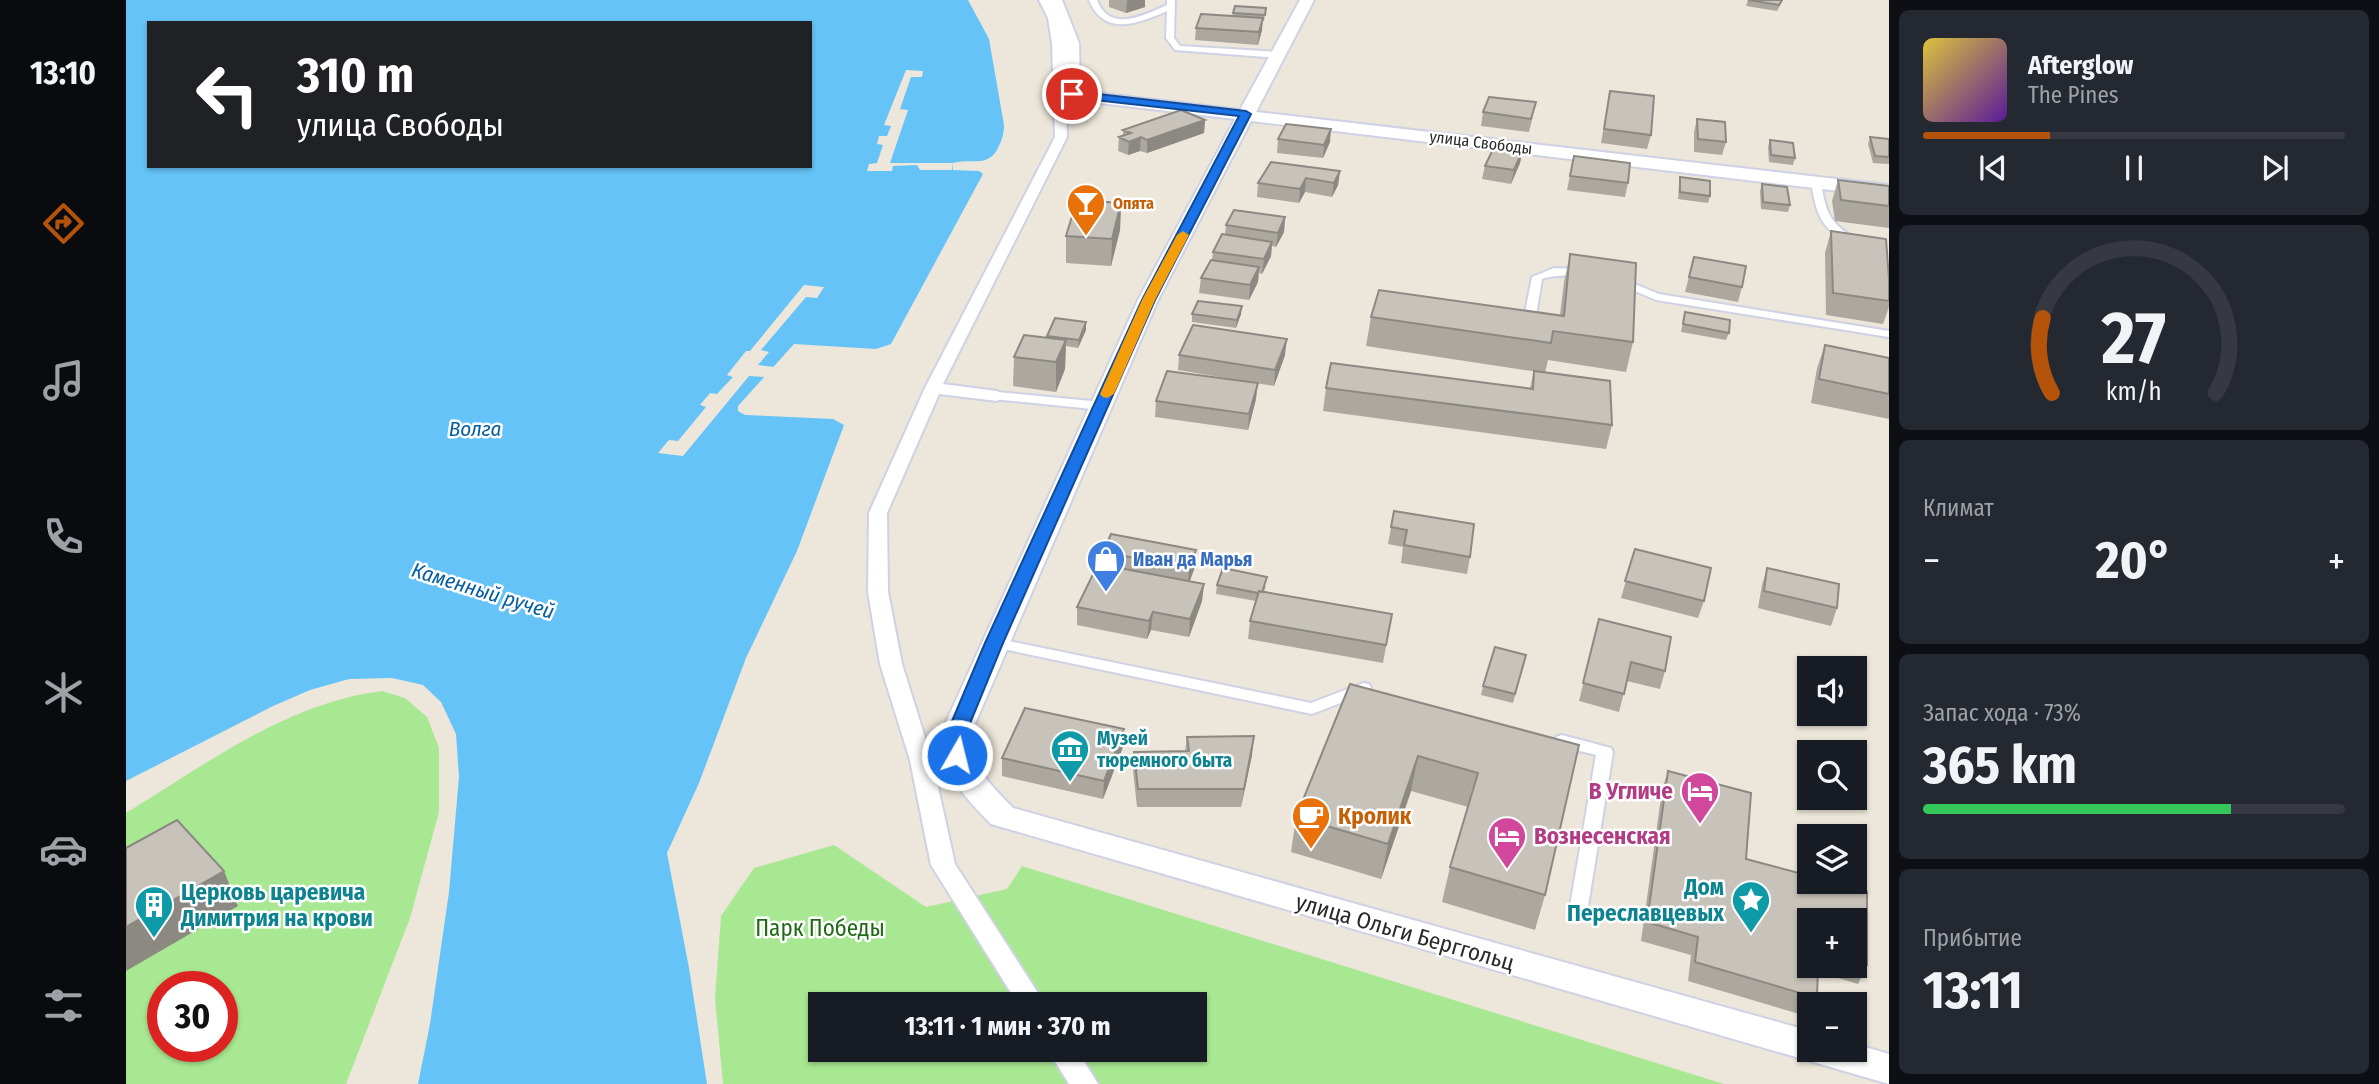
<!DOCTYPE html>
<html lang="ru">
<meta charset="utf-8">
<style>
:root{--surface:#171b24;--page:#242831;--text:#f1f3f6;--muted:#9ea1a6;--line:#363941;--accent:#b45309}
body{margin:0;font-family:"Fira Sans Condensed",sans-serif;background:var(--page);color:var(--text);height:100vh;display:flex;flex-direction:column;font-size:26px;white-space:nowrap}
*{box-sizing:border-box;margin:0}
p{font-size:23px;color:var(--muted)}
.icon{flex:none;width:38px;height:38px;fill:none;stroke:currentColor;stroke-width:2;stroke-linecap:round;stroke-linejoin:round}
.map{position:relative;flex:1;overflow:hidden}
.sheet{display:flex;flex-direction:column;gap:10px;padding:10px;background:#0d0f14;width:490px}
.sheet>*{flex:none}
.top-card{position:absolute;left:21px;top:21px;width:665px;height:147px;border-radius:0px;box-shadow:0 2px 5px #0004;background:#202124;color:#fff;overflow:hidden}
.controls{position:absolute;left:1671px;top:656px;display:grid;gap:14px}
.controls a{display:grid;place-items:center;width:70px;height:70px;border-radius:0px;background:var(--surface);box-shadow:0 2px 5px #0004;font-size:35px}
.speed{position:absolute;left:21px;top:971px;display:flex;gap:14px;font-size:35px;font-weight:700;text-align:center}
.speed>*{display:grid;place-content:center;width:91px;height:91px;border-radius:50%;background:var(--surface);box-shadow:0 2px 5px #0004;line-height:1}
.speed .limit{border:10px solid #d22;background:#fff;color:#111}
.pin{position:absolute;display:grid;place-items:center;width:60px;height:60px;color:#fff;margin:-30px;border:4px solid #fff;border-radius:50%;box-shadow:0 2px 7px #0007}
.me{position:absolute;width:77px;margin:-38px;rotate:8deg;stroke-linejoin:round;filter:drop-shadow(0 0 5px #0008)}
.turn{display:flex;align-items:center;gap:24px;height:147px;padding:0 35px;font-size:32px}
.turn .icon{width:91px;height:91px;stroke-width:2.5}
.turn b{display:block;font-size:49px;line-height:60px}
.big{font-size:52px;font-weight:700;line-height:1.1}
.sheet .widget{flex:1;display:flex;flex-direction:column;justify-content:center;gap:10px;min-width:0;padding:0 24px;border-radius:10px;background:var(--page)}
.sheet .dial{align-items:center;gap:0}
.dial svg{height:182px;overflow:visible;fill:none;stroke:var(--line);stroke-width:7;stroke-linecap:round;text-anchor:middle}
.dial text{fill:var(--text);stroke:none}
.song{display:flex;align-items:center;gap:21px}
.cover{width:84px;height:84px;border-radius:10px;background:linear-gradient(135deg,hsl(50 70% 55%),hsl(270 70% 35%))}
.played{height:7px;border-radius:4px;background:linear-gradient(90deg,var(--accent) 30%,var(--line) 30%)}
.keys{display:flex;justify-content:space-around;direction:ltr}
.heat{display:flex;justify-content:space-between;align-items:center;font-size:38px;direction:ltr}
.charge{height:10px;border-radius:5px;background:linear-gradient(90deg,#34c759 73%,var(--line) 0)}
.trip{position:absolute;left:682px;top:992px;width:399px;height:70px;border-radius:0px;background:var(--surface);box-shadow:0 2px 5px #0004;font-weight:700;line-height:70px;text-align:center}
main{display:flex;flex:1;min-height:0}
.dock{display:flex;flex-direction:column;width:126px;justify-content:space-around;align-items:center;background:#090b0e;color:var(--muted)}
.dock .icon{width:49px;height:49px}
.dock .on{color:var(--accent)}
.dock b{font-size:32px;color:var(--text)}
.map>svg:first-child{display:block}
.green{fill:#a8e892;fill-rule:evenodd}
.water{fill:#65c3f7;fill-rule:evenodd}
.pier{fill:#ede6da}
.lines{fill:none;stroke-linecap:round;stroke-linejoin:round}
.service-casing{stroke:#cfd1e4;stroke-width:4}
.pedestrian-casing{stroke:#cfd1e4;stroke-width:4}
.minor-casing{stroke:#cfd1e4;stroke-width:4}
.service{fill:#fff;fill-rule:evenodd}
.pedestrian{fill:#fff;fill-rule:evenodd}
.minor{fill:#fff;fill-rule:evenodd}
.wall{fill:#aca8a0;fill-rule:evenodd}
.shaded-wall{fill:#8c8882}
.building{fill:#c8c3ba;stroke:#8c8882;stroke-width:2}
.route{fill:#1a73e8;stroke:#114b97;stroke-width:2}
.slow{fill:#f59e0b}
.labels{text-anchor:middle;stroke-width:5;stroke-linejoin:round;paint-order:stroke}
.far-street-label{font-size:16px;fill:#292929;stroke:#fff}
.far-food-label{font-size:16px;font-weight:bold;fill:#c56008;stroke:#fff;text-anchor:start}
.shop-label{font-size:19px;font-weight:bold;fill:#366cbe;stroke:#fff;text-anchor:start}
.culture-label{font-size:19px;font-weight:bold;fill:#0d838f;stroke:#fff;text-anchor:start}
.water-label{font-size:21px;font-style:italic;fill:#045ea3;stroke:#fff}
.near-hotel-label{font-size:23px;font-weight:bold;fill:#b23c85;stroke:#fff;text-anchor:end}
.near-food-label{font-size:23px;font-weight:bold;fill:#c56008;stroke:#fff;text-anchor:start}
.near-culture-label{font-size:23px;font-weight:bold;fill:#0d838f;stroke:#fff;text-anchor:end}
.near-park-label{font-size:23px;fill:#1f6b14;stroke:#fff}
.near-street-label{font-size:23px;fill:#292929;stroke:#fff}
</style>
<main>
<nav class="dock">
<b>13:10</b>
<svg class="icon on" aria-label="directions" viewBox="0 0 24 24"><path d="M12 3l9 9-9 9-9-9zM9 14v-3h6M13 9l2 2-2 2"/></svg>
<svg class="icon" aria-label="music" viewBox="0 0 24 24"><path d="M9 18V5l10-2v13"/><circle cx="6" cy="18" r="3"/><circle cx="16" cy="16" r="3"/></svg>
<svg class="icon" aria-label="phone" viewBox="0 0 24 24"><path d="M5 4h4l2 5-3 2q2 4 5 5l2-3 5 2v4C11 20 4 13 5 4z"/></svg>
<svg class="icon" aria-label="climate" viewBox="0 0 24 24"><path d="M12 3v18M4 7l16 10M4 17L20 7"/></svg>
<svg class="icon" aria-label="car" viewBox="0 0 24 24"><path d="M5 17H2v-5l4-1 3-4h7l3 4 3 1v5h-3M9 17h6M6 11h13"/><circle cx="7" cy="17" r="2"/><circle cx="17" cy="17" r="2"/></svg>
<svg class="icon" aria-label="filters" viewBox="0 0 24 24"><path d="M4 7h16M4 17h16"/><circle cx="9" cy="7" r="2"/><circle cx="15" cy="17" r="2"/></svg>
</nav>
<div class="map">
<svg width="1763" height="1084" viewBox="0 0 1763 1084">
<rect width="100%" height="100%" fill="#ede6da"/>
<path class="green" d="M256,691L279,698L301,717L313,748V812L284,918L220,1084H0V813C80,764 161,703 256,691ZM37,987H96V1046H37Z
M708,845L800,907L881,889L896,866L1598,1084H597L589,998L595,916L628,868ZM695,1004H1069V1050H695Z"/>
<path class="water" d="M0,0H842L863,39L878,125C878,134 876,140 872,148C862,168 845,158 827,163V170L853,171L857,174L765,344L750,349L668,344L612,406V411L619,415L707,419L718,425L671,551L620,658L573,783L541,853L563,968L581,1084H292L304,1024L323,892L333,777L330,734L315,702L297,685L266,678L223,679L184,690L147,706L0,781ZM23,23H684V166H23Z"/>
<path class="pier" d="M780,70L797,71L796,77H785L774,109L782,110L764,163H827L826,170H794L791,165L767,166L766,171H741L743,164L751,163L757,145L751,144L753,136H761L765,126L758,125Z
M678,285L698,287L691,298L680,297L635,350L643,352L632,365L648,367L640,377L623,376L557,456L532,453L543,440L552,441L580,407L574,405L584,393L591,394L607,377L601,375L620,351H624Z"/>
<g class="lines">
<g class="service-casing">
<path id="service" d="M963,0H971C984,33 1016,16 1041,5V0H1049L1048,38L1054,46L1154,52L1158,55L1154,58L1049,50L1040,38L1041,11C1012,24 978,37 963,0Z
M1690,179L1695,182C1700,214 1703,222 1731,240V244C1723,245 1717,241 1711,236C1691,222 1689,204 1685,182Z
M1428,268L1458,269L1463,272C1454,278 1432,273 1416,279L1408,328L1402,331L1398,330L1396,328L1406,277Z
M1494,278L1533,294L1763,331V337L1530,300L1490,283L1489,281Z
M871,392L976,402L982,406L976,410L867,399L865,396L867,393Z
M868,638L1185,703L1237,683L1243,684L1245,688L1243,692L1186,714L863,646L860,643Z
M1436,735L1485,748L1487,752L1462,906L1459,911L1453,913L1447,911L1444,906L1470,755L1430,745L1428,741L1430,737Z"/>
</g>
<g class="pedestrian-casing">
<path id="pedestrian" d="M913,0H923L932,18L938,43L941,137L817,384L871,391L879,396L871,401L813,394L761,513L762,592L776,664L806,760L829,864L919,1004H892L805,865L784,760L754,664L742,592L743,513L799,388L929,137L926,43L922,18Z
M922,1050H951L972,1084H943Z"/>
</g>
<g class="minor-casing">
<path id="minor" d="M922,0H936L953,43L954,91L1114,110L1174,0H1188L1130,112L1763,185V197L1125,121L1032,300L845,733C847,770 863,783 887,808L1684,1031V1050H1729V1044L1763,1054V1084L865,824C837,795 816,775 815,733L1012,300L1109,119L940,99L938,95L937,43Z"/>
</g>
<use href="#service" class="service"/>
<use href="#pedestrian" class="pedestrian"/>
<use href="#minor" class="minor"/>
</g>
<path class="wall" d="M983,0H1019V7L1000,13L983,7Z
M1622,0H1657L1651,11L1620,6Z
M1140,8L1138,21H1136V30L1132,45L1069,40L1070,28L1107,16V13Z
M1484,91L1525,135L1521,149L1475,143Z
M1357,112L1407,116L1403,132L1355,126Z
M1571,119L1600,142L1596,155L1568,152V132Z
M1079,120L1078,133L1021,153L1014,151L1002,155L992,151L993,137L997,136V130Z
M1744,137L1763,139V164L1747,163L1742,144Z
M1152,139L1204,142L1197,158L1151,153Z
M1644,140L1669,158L1667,165L1643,162L1642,147Z
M1397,149L1394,163L1385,184L1356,179L1359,166Z
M1448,156L1502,183L1499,197L1441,190Z
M1214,171L1212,185L1206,197L1179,192L1173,203L1131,197L1132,183Z
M1554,177L1584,196L1582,203L1552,199L1553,184Z
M1712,180L1763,186V228L1709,221L1706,201Z
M1636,184L1664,205L1662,212L1635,209L1634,191Z
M995,203L994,230L985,266L940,263V236Z
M1159,217L1158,232L1150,247L1146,246L1145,256L1136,274L1133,273L1132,282L1123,300L1073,293L1075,278L1086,260L1087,252L1099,235L1100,225Z
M1705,231L1763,279V307L1757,324L1700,315L1699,253Z
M1444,254L1507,342L1500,372L1422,360L1419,373L1240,346L1245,317L1434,315L1438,282Z
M1568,257L1616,287L1612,302L1559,292Z
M1559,312L1603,333L1600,340L1555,332Z
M1066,314H1115L1110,328L1066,322Z
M960,322V330L952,348L940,346L939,369L930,392L887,386L888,357L921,338V336Z
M1699,345L1763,358V419L1685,403L1691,368Z
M1053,355H1159L1148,386L1052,370Z
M1408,371L1486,425L1480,449L1197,411L1200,388H1404Z
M1130,399L1122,430L1029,417L1030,401Z
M1268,511L1344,557L1341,574L1275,563L1277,547L1262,544Z
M1509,549L1578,601L1572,618L1495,598Z
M1070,550L1069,567L1063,581L1078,584L1076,601L1063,637L1025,630L1021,639L951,625V607L976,564L977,552Z
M1641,568L1711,608L1705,626L1632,608L1636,585Z
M1091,585L1140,586L1138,592L1266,614L1257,663L1122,639L1124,621L1130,601L1090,594Z
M1473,619L1539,671L1534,689L1501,681L1493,712L1453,701Z
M1400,655L1387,703L1355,695L1357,686Z
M1224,684L1453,745L1419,895L1409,930L1316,902L1324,867L1342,807L1285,791L1255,879L1165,852L1170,817Z
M1061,737L1126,755L1115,807H1011L1007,770L1008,752L1059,751Z
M997,747L977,799L876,776V758Z
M1542,771L1625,793L1620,859L1684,876V882H1705L1741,892V965L1732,984L1692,972L1691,998L1689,1004H1684L1683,1017L1562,981L1565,955L1515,941L1536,790ZM1684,920H1729V966H1684Z"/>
<path class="shaded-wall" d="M1001,0H1019V7L1000,13Z
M1137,18L1136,30L1132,45L1133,32Z
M1079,120L1078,133L1021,153V140Z
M1205,129L1204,142L1197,158L1198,145Z
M1015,137L1014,151L1002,155L1003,142Z
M1397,149L1394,163L1385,184L1388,170Z
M1214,171L1212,185L1206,197L1208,183Z
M1180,178L1179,192L1173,203L1174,189Z
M995,203L994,230L985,266L986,239Z
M1159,217L1158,232L1150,247L1152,233Z
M1146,242L1145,256L1136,274L1138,259Z
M1133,267L1132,282L1123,300L1124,285Z
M1116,306L1115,314L1110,328L1111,320Z
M960,322V330L952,348L953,340Z
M1161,339L1159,355L1148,386L1149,370Z
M940,340L939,369L930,392V362Z
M1132,383L1130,399L1122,430L1123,414Z
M1070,550L1069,567L1062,586L1063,568Z
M1078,584L1076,601L1063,637L1064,619Z
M1027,612L1025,630L1021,639L1023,621Z
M998,729L997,747L977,799L978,781Z
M1128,736L1126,755L1115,807L1118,789Z
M1292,756L1285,791L1255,879L1262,844Z
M98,871L112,906L0,971V927Z"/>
<path class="building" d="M1622,0H1656L1653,5Z
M1109,6L1140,8L1139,15L1107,13Z
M1075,14L1137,18L1133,32L1070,28Z
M1484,91L1528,96L1525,135L1478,129Z
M1363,97L1410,102L1405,119L1357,112Z
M1055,110L1079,120L1021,140L1015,137L1003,142L993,137L1005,133L997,130Z
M1571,119L1599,122L1600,142L1572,139Z
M1160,124L1205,129L1198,145L1152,139Z
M1744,137L1763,139V157L1749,156Z
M1644,140L1667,143L1669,158L1645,155Z
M1369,145L1397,149L1388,170L1359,166Z
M1448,156L1504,163L1502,183L1444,176Z
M1145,162L1214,171L1208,183L1180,178L1174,189L1132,183Z
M1554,177L1584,181V196L1554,192Z
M1712,180L1763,186V206L1715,200Z
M1636,184L1661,187L1664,205L1637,202Z
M951,200L995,203L986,239L940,236Z
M1108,210L1159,217L1152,233L1100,225Z
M1705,231L1760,239L1763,279V301L1707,293Z
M1096,234L1146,242L1138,259L1087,252Z
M1444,254L1510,263L1507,342L1427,331L1425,343L1245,317L1253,290L1438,316Z
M1568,257L1620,266L1616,287L1563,277Z
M1085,260L1133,267L1124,285L1075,278Z
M1072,301L1116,306L1111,320L1066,314Z
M1559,312L1604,320L1603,333L1557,324Z
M929,318L960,322L953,340L921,336Z
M1067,325L1161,339L1149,370L1053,355Z
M898,335L940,340L930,362L888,357Z
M1699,345L1763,358V394L1693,379Z
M1205,363L1407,389L1408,371L1484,381L1486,425L1200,388Z
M1041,371L1132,383L1123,414L1030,401Z
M1268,511L1348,524L1344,557L1278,545L1281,530L1265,527Z
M985,534L1070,550L1063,568L977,552Z
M1509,549L1585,568L1578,601L1499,581Z
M972,564L1078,584L1064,619L1027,612L1023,621L951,607Z
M1097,568L1141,577L1136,592L1133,591L1132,593L1091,585Z
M1641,568L1713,584L1711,608L1638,591Z
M1133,591L1266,614L1260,645L1124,621Z
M1473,619L1545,637L1539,671L1505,662L1498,694L1457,683Z
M1369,647L1400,655L1389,694L1357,686Z
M1224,684L1453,745L1419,895L1324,867L1352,773L1292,756L1262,844L1170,817Z
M899,708L998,729L978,781L876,758Z
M1128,736L1118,789H1012L1008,752L1063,751L1061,737Z
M1542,771L1625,793L1620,859L1684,876V882H1705L1741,892V965L1729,962V920H1684V966H1692L1691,998L1569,962L1572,937L1521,922Z
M51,820L98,871L0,927V848Z"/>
<path class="route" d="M946,91L1120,111L1125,114L1029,300L877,643L840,733V755L838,759H824L822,755L821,733L859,643L1016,300L1113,116L942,97V92Z"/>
<path class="slow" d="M1057,231L1063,235L1029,300L988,394L981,398L977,397L974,394L1016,300L1051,235Z"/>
<defs>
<g id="bar-pin" transform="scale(2.0125)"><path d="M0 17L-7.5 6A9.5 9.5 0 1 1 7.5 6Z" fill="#e8710a" stroke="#fff"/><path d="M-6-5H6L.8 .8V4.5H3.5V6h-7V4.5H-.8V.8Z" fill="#fff"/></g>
<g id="shop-pin" transform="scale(2.0125)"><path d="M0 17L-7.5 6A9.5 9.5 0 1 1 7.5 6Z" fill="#3f7fe0" stroke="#fff"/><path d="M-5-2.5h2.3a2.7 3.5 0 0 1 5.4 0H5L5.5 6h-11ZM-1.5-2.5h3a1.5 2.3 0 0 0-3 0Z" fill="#fff"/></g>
<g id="museum-pin" transform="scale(2.0125)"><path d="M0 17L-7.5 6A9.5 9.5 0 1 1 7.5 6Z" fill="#0f9aa8" stroke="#fff"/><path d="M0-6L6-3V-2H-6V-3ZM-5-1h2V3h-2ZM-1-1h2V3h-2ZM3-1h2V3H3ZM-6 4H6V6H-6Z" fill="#fff"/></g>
<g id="hotel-pin" transform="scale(2.0125)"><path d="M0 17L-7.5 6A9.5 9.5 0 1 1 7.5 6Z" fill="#d1479c" stroke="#fff"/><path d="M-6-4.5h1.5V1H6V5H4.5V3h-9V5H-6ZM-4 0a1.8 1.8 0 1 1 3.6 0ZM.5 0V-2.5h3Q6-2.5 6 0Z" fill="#fff"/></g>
<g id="cafe-pin" transform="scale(2.0125)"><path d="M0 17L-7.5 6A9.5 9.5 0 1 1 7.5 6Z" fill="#e8710a" stroke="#fff"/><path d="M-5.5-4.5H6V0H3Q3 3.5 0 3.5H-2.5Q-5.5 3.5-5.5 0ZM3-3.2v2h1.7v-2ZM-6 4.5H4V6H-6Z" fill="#fff"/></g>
<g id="sight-pin" transform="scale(2.0125)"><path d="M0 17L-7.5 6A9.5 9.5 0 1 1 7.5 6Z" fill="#0f9aa8" stroke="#fff"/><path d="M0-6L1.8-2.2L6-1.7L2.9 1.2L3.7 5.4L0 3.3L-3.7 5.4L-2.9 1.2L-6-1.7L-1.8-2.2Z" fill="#fff"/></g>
<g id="building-pin" transform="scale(2.0125)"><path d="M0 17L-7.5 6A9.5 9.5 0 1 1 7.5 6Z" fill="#0f9aa8" stroke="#fff"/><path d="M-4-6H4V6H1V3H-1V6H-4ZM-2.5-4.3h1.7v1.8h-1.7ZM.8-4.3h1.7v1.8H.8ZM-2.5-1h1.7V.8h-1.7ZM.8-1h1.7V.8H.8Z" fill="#fff"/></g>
</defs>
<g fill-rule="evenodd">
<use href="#bar-pin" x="960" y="203"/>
<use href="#shop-pin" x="980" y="559"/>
<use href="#museum-pin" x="944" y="749"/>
<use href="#hotel-pin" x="1574" y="791"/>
<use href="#cafe-pin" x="1185" y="816"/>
<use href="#hotel-pin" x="1381" y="836"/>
<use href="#sight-pin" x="1625" y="900"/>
<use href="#building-pin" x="28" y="905"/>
</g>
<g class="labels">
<g class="far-street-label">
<text transform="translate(1355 142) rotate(7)" y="6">улица Свободы</text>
</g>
<g class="far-food-label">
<text x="987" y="209">Опята</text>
</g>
<g class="shop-label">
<text x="1007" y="566">Иван да Марья</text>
</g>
<g class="culture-label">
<text x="971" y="745">Музей<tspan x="971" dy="22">тюремного быта</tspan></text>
</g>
<g class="water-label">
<text x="349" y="436">Волга</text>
<text transform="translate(357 591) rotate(17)" y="7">Каменный ручей</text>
</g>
<g class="near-hotel-label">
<text x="1547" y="799">В Угличе</text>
<text x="1408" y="844" text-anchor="start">Вознесенская</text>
</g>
<g class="near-food-label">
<text x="1212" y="824">Кролик</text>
</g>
<g class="near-culture-label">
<text x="1598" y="895">Дом<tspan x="1598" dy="26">Переславцевых</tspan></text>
<text x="55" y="900" text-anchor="start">Церковь царевича<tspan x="55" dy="26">Димитрия на крови</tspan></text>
</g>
<g class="near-park-label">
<text x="694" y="936">Парк Победы</text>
</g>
<g class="near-street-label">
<text transform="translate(1279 932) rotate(16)" y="8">улица Ольги Берггольц</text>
</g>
</g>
</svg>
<div class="controls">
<a><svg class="icon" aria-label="sound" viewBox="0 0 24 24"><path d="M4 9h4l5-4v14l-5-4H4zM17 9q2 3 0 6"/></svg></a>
<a><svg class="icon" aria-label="search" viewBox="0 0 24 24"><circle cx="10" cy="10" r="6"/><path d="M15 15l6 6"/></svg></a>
<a><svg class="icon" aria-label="layers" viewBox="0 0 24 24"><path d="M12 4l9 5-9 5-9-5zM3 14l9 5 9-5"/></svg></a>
<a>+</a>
<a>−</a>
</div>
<div class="speed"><div class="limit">30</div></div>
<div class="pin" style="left:946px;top:94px;background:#d93025"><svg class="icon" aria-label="arrive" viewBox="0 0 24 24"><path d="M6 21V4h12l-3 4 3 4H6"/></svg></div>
<svg class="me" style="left:831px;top:755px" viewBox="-20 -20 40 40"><circle r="17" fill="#1a73e8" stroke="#fff" stroke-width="3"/><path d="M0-11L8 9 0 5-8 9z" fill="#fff"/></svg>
<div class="trip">13:11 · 1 мин · 370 m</div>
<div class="top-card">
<div class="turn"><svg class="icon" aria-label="left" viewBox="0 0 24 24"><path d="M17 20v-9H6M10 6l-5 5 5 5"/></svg><div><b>310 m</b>улица Свободы</div></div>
</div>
</div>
<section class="sheet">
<div class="widget">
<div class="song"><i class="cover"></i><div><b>Afterglow</b><p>The Pines</p></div></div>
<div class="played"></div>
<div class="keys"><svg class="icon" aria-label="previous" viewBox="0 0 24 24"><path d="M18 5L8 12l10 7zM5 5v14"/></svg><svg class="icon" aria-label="pause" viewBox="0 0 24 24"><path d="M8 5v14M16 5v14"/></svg><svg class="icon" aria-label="next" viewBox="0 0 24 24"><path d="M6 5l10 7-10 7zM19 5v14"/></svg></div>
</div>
<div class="widget dial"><svg viewBox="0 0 100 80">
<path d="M14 69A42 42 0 1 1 86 69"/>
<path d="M14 69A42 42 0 0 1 10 36" stroke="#b45309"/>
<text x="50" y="56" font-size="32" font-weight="700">27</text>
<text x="50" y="72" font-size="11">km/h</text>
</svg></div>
<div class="widget"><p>Климат</p>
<div class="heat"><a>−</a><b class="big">20°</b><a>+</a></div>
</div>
<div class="widget"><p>Запас хода · 73%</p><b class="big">365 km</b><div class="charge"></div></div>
<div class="widget"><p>Прибытие</p><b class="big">13:11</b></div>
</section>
</main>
